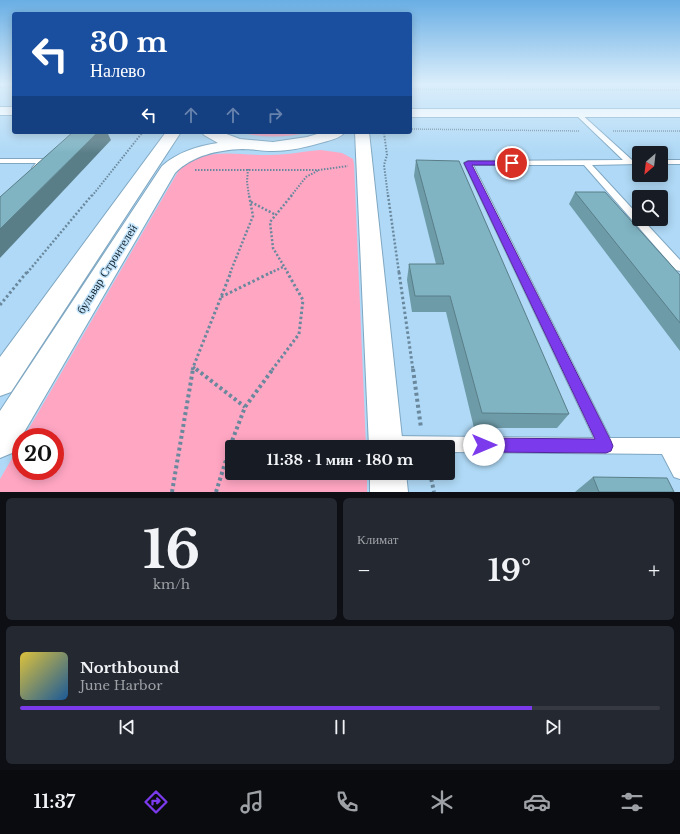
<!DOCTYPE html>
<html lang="ru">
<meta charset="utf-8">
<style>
:root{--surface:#171b24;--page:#242831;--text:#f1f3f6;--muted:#9ea1a6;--line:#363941;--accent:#7c3aed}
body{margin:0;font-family:"Libre Baskerville",serif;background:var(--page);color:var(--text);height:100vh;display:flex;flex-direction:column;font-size:15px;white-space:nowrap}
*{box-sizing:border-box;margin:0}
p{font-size:13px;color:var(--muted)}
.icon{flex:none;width:22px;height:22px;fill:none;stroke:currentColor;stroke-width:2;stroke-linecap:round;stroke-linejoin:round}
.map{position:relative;height:492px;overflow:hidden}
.drawer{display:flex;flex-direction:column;gap:6px;padding:6px;background:#0d0f14;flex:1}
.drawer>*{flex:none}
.banner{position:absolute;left:12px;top:12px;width:400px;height:122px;border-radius:4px;box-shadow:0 2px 10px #0003;background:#1a4fa0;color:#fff;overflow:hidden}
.needle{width:26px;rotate:208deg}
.tools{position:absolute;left:632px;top:146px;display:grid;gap:8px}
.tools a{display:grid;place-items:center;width:36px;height:36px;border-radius:4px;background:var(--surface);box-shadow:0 2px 10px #0003;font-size:20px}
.speed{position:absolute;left:12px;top:428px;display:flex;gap:8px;font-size:20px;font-weight:700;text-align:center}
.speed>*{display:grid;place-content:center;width:52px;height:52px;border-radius:50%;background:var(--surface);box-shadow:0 2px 10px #0003;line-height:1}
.speed .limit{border:6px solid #d22;background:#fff;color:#111}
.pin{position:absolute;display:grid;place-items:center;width:34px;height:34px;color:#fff;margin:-17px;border:2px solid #fff;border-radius:50%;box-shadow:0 1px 4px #0007}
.me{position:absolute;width:44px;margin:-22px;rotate:90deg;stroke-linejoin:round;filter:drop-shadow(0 0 3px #0008)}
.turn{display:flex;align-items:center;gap:14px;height:84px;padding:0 12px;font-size:18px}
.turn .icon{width:52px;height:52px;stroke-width:2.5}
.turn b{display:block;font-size:28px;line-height:34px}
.lanes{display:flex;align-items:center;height:38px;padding:0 12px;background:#0003;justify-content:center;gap:20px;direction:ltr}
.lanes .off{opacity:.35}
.big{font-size:30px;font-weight:700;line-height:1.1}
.drawer .card{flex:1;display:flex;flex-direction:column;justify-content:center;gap:6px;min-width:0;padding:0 14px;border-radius:6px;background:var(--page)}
.drawer .dial{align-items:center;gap:0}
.dial b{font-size:52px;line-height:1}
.song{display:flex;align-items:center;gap:12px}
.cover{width:48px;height:48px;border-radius:6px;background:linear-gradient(135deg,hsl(50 70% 55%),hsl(210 70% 35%))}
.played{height:4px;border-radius:2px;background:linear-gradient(90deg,var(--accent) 80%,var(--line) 80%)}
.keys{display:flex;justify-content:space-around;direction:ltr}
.heat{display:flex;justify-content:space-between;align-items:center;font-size:22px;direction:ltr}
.drawer .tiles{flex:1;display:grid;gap:6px;grid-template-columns:1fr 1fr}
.card:last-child{grid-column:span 2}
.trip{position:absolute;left:225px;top:440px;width:230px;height:40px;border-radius:4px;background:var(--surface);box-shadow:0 2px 10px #0003;font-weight:700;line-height:40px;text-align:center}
.dock{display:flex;height:64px;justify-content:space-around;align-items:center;background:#090b0e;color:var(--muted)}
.dock .icon{width:28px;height:28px}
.dock .active{color:var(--accent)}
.dock b{font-size:18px;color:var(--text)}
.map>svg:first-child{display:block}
.green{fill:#ffa6c3}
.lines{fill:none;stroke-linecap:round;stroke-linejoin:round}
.lane-casing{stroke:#7fa7c2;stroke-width:2}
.secondary-casing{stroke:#7fa7c2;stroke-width:2}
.path-far4{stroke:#6a889d;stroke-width:1.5;stroke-dasharray:1 1;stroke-linecap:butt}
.path-far3{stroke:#6a889d;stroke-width:2;stroke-dasharray:1.5 1.5;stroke-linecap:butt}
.path-far2{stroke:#6a889d;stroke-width:2.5;stroke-dasharray:2 2;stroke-linecap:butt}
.path-far1{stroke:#6a889d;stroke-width:3;stroke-dasharray:2.5 2.5;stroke-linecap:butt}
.path{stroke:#6a889d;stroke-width:4;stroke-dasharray:3 3;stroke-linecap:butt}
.lane{fill:#fff;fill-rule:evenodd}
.secondary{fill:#fff;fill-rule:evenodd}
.wall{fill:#6e9ba8}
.shaded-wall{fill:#5a7e88}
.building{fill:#80b4c3;stroke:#5a7e88}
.route{fill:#7c3aed;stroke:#51269a}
.labels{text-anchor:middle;stroke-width:3;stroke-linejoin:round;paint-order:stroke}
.street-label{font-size:12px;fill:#14242e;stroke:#c4e5fc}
</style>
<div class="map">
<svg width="680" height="492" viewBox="0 0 680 492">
<rect width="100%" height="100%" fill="#afd9f6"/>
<path class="green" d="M238,132H310C286,138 261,138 238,132Z
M321,150L342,153L353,159L354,164L366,447H232V473H367V492H0V479L21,443V471H55V437H24L179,170C203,145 240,156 271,155C288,155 304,151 321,150Z"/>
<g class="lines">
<g class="lane-casing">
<path id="lane" d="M575,112H579L632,160H639V164L592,165L639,216V219H642L680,260V271L676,270L584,165H473L610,438H680V479L674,477L662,454L448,452V447H383L382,444L384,438L390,436L594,438L464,163L468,161L623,160L575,114Z
M0,159H43L47,161L39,170H36L32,168L36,163H0Z
M661,160H680V164H661Z"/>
</g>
<g class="secondary-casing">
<path id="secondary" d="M0,107H14V115H0Z
M410,109H680V117H410Z
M166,132H181L11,392L0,396V357Z
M202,132H221L240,139L273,142L307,137L324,132H345C341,138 331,140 324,142C307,147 290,151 273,151C263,151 252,149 242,149C218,150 193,155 175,173L12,453L0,458V411L162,166C178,152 197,146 218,143L204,135Z
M355,132H369L403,447H369Z
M370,473H406L408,492H370Z"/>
</g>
<path class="path-far4" d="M0,87H14
M410,89L680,90
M410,129L580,131
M613,131H680
M384,132V134
M142,134L143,132"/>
<path class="path-far3" d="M384,133L387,155L384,165L388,196
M248,169L247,182L249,196
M195,170H319L348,166
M92,196L142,133
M291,196L306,177L319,170"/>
<path class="path-far2" d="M388,195L399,273
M251,202L276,215
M27,273L92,195
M230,273L253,216L249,195
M270,273L283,267
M288,273L273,248L270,222L292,195"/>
<path class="path-far1" d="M399,272L413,370
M221,297L272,272
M0,305L27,272
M193,367L197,370
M192,370L231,272
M272,370L299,334L303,300L287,272"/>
<path class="path" d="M196,369L245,407
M413,369L421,428
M430,473L434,492
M172,492L193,369
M216,492L232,441L245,407L273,369"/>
<use href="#lane" class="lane"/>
<use href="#secondary" class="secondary"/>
</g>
<path class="wall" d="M416,160L569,414L557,428H474L446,312H412L407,280L409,264H436L414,176Z
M575,192L680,275V351L569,204Z
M593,477L674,492H575Z"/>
<path class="shaded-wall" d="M98,132H107L111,140L0,258V229Z"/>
<path class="building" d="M73,132H98L0,229V197Z
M416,160L459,161L569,414L482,413L450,296H415L409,264H444Z
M575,192H605L680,275V323Z
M593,477L667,478L674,492H599Z"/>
<linearGradient id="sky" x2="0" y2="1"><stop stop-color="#69aee4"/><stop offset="0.55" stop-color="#dbeefb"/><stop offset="1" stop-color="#dbeefb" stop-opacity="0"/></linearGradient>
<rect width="680" height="153" fill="url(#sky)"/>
<path class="route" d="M468,161H512L515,163L512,165H472L611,441L613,446L611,451L606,453L484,452L479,450L477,445L479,440L484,438L595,439L464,163Z"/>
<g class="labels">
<g class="street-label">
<text transform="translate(107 269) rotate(-58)" y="4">бульвар Строителей</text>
</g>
</g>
</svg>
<div class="tools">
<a><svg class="needle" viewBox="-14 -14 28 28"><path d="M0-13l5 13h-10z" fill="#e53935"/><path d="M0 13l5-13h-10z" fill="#9ea1a6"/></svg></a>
<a><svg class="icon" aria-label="search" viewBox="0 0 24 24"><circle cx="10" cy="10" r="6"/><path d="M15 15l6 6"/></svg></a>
</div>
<div class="speed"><div class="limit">20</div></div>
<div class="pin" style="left:512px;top:163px;background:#d93025"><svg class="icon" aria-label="arrive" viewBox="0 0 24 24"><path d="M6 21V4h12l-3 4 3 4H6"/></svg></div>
<svg class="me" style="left:484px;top:445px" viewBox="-20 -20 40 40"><circle r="19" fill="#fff"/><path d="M0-13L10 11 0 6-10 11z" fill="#7c3aed"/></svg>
<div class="trip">11:38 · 1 мин · 180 m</div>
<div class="banner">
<div class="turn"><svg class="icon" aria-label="left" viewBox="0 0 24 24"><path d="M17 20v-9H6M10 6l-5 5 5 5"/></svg><div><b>30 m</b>Налево</div></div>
<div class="lanes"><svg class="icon" aria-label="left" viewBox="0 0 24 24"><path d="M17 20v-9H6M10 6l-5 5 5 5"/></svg><svg class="icon off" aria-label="ahead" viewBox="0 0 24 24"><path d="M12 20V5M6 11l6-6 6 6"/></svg><svg class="icon off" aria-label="ahead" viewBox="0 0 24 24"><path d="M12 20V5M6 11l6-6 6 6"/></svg><svg class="icon off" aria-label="right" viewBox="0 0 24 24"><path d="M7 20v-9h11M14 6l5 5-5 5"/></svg></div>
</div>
</div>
<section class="drawer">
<div class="tiles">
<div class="card dial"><b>16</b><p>km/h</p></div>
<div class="card"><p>Климат</p>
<div class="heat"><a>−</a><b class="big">19°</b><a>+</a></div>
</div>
<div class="card">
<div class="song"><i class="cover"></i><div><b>Northbound</b><p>June Harbor</p></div></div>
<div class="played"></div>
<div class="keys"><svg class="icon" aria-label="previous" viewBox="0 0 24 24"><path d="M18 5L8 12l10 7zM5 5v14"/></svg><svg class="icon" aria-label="pause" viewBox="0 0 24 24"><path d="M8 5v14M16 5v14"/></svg><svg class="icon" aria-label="next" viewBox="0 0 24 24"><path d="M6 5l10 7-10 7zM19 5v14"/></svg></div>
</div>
</div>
</section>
<nav class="dock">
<b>11:37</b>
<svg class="icon active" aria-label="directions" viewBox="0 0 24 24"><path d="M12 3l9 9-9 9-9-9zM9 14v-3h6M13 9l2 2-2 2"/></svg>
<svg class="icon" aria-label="music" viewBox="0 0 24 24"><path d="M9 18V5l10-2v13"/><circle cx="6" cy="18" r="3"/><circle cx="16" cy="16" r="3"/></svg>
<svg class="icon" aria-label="phone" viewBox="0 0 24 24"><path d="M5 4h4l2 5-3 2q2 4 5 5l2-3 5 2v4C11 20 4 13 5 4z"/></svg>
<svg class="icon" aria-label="climate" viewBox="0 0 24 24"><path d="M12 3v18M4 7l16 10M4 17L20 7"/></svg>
<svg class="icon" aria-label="car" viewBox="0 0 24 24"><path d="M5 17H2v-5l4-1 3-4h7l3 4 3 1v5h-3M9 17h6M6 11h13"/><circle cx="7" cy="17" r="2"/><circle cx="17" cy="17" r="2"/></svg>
<svg class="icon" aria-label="filters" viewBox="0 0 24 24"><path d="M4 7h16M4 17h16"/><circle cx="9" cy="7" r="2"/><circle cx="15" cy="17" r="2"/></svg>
</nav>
